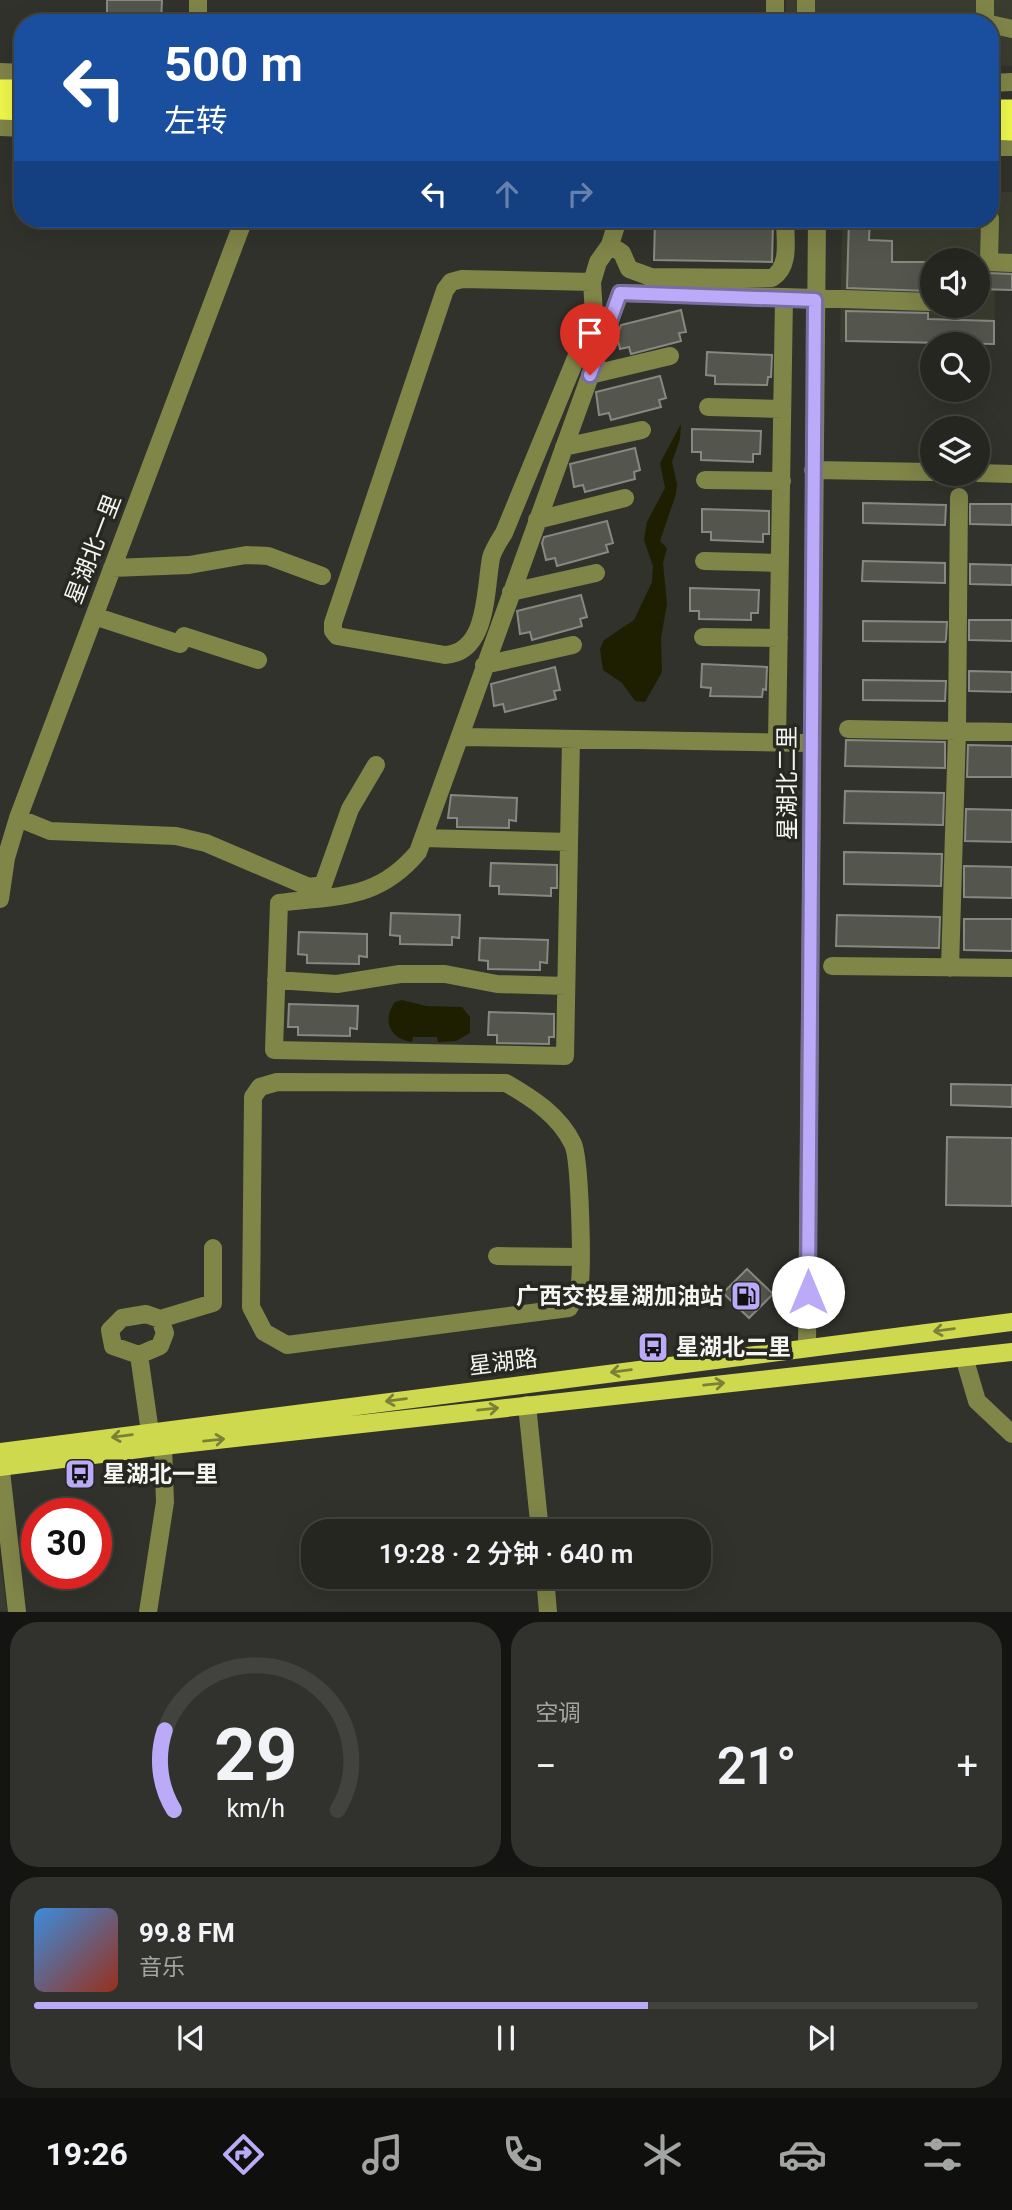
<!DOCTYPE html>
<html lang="zh">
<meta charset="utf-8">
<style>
:root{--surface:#252620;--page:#31322d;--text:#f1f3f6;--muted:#a3a5a5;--line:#42433e;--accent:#baaaf7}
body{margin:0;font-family:Roboto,"Noto Sans SC",sans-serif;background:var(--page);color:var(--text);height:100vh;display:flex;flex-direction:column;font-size:26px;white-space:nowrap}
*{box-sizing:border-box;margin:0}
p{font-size:23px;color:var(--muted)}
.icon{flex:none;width:38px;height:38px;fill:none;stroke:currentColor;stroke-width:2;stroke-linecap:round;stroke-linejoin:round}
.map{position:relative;height:1612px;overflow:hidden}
.details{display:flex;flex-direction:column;gap:10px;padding:10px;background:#141512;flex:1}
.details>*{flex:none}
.guide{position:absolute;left:14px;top:14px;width:985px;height:214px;border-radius:28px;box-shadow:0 7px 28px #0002,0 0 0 2px var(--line);background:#1a4fa0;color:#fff;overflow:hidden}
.buttons{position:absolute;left:920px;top:248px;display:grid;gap:14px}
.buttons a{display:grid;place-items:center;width:70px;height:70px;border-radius:50%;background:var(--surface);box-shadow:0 7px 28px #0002,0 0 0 2px var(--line);font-size:35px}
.speed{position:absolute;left:21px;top:1498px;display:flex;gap:14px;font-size:35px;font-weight:700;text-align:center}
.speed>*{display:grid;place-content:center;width:91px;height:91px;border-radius:50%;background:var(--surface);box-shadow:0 7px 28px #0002,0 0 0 2px var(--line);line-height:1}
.speed .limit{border:10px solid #d22;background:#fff;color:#111}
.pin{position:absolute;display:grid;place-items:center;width:60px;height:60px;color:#fff;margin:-72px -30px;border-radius:50% 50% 50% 0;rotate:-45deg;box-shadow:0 0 7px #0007}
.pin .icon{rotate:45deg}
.me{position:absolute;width:77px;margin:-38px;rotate:0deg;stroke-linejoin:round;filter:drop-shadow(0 0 5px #0008)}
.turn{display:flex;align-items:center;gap:24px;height:147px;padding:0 35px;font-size:32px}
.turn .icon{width:91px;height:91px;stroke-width:2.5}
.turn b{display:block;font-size:49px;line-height:60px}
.lanes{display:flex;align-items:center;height:66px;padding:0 35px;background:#0003;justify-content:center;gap:35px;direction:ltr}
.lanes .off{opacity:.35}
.big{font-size:52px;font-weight:600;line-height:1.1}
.details .widget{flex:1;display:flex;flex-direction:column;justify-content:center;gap:10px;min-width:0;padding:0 24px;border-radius:28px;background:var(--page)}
.details .dial{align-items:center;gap:0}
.dial svg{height:182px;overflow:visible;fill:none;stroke:var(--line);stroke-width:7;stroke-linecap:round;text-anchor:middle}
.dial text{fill:var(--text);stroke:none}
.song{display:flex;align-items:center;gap:21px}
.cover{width:84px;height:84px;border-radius:10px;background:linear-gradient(135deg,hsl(210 70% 55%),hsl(10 70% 35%))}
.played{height:7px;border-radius:4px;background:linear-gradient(90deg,var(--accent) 65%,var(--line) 65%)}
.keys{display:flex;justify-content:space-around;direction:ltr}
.heat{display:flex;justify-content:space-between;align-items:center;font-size:38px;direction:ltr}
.details .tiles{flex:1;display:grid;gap:10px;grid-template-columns:1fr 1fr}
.widget:last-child{grid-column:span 2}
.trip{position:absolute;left:301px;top:1519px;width:410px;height:70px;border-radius:28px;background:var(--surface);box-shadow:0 7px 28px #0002,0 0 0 2px var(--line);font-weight:600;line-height:70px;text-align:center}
.tab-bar{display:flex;height:112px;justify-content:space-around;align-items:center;background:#0f0f0d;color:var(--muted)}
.tab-bar .icon{width:49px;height:49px}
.tab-bar .on{color:var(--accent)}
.tab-bar b{font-size:32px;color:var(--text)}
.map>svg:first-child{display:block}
.built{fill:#3a3c2f;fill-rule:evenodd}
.water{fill:#1e1f00}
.building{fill:#54554d;stroke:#878880;stroke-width:2}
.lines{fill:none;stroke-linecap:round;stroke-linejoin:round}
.minor{stroke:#808548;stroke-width:18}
.major{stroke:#cfd94e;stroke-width:18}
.highway{stroke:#eff94c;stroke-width:21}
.oneway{stroke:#7b8038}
.route-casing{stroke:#796ea1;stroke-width:18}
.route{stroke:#baaaf7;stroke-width:12}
.labels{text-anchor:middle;stroke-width:7;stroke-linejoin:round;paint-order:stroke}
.street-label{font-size:23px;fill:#f5f5f1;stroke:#272822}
.poi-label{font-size:23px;font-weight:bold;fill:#f5f5f1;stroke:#272822;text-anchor:start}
</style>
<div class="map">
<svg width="1012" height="1612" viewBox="0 0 1012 1612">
<rect width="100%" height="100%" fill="#31322b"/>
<path class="built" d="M786,0H1012V66L991,65L990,23H786Z
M991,192H1012V290H995L994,344L840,342L842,219H990ZM933,261H978V306H933Z
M0,1559L7,1611H0Z"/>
<path class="water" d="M681,424L680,439L672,462L677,484L676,494L660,541L667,548L663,563L667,604L661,638L662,672L645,702L635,701L622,683L603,670L600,649L604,640L634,620L652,582L653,566L644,540L647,522L665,488L660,463Z
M402,1000L426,1006L462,1007L470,1017V1033L456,1041L438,1042L437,1037H413L412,1042C389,1039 382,1020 395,1002Z"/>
<path class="building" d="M107,0H162L161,23L107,21Z
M849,219H870L869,240L892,241V262H929L928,291L847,288Z
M655,220L773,223L772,262L654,260Z
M978,265L988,273L1012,274V290L978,289Z
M681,310L686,332L679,333L681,341L631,354L629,347L620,349L617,336L621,325Z
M846,311L928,313V319L994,321V344L846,341Z
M707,352L772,355L771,377H768L767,385L715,384V376L706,375Z
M660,376L666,398L659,400L661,407L611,420L609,413L599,415L596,392Z
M692,429L761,431L760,454H753V462L701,460V452H692Z
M635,448L640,470L634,472L635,479L585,492L583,485L574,487L570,464Z
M863,503L946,505L945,525L863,523Z
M970,504H1012V525L970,524Z
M702,509L769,511V534H763V542L711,540V532H702Z
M607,521L613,543L606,545L608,552L557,566L555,558L546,560L542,543L544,537Z
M863,561L945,563V583L862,581Z
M970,564L1012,565V585L970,584Z
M690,588L759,590L758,613H751V620L699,619V611H690Z
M581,595L587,617L580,619L582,626L532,640L530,632L520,634L517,611Z
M969,620H1012V641L969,640Z
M863,621L947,622L946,639L945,642L863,641Z
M702,664L767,667L766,690L763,689L762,697L710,696L711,688L701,687Z
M555,667L560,690L554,691L556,699L505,712L503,704L494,706L491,684Z
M969,671L1012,672V692L969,691Z
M863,680L946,681L945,701L863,700Z
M846,740L945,742V768L845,766Z
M968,745L1012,746V777H967Z
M845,791L944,793L943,825L844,823Z
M451,795L517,798L516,821L509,820V828L457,827V818H448Z
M966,809L1012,810V842L965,841Z
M844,852L942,854L941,886L844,884Z
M491,863L557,865V888H551V896L499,894V886H490Z
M964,866L1012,867V898L964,897Z
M391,913L460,915L459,938L452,937V945L400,944V936L390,935Z
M837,915L940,917L939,948L836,946Z
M964,919H1012V951L964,950Z
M299,932L367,934V957L359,956V964L307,963V955L298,954Z
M480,938L548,940L547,963L540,962V970L488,969V961L479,960Z
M289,1004L358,1006L357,1029L350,1028V1036L298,1035V1027H288Z
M489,1012L554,1014V1037H549V1044L497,1043V1035H488Z
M951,1084L1012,1085V1107L951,1105Z
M947,1137L1012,1138V1206L946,1205Z
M747,1269L773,1294L749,1318L723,1293Z"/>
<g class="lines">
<path class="minor" d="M775,0V23
M806,0V22L809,23
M198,23V0
M985,23V0
M990,24L1012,29
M0,72L23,73
M990,83L1012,82
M0,127L23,128
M990,147H1012
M990,219L989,262L1012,263
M610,245L622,253L629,269L651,277L772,278C791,266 785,240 785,219
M592,282L462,279L451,282L445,290L333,623V631L337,636L445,655C488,653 485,590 491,558C493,550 499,541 504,533L594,314L592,282L598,262L610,245L618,219
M784,297L931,302
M590,375L670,356
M708,407L782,409
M564,447L642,430
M813,470L933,472
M978,473L1012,474
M705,480L782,481
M537,520L625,498
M704,561L780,563
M112,568L189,565L246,555L268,556L322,576
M511,592L596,573
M94,616L180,644L184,636L258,660
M703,637L779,638
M484,665L573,645
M848,729L1012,732
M461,737L812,743
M571,739L565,1056L274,1050L279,903C337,895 377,901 418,852L620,293L784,297L777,742
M18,818L50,831L176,836L206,843L309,887L323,885L350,809L376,765
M424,838L569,842
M0,899L6,858L18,818L244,219
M832,966L1012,968
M950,968L957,731L959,497
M276,980L337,984L400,974H445L497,984L566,986
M277,1082L506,1083C532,1098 559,1115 573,1144C580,1159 583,1270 579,1289C578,1295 572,1302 569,1308L287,1345L264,1332L251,1307L253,1097L260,1087Z
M497,1256L579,1257
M160,1319L165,1333L160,1346L139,1355L113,1346L110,1330L122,1318L146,1314L160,1319L213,1303V1248
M807,1347L817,219
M139,1355L150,1432
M964,1357L977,1401L1012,1434
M527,1405L540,1531
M0,1462L17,1612
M545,1577L548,1612
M148,1612L165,1502L163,1446"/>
<path class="major" d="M0,1452L1012,1322
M0,1467L163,1446L1012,1352"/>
<path class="highway" d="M0,90H23
M0,109L23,110
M990,110H1012
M990,129L1012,130"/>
</g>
<defs><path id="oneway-shaft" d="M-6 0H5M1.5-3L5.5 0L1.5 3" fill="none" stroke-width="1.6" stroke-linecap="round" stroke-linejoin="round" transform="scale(1.75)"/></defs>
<g class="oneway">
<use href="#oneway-shaft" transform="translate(944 1330) rotate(173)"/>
<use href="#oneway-shaft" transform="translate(621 1371) rotate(173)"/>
<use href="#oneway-shaft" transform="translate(714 1384) rotate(-6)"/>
<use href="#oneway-shaft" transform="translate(396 1400) rotate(173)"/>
<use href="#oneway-shaft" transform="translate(488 1409) rotate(-6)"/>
<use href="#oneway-shaft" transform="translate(122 1436) rotate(172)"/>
<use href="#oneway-shaft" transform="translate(214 1440) rotate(-6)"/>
</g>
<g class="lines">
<g class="route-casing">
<path id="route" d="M590,375L620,293L815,300L808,1292"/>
</g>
<use href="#route" class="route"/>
</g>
<defs>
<g id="fuel-square" transform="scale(1.575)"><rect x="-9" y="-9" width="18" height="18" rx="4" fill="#baaaf7" stroke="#272822"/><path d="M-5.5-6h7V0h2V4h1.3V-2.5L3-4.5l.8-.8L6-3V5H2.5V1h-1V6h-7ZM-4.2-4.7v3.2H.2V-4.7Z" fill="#111"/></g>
<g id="bus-square" transform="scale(1.575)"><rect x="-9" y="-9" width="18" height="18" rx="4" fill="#baaaf7" stroke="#272822"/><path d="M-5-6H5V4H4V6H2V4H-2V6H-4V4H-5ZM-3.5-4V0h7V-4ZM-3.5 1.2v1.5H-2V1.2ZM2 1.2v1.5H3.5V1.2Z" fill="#111"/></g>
</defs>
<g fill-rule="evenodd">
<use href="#fuel-square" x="746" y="1296"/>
<use href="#bus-square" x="653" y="1347"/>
<use href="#bus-square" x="80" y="1474"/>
</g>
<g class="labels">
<g class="street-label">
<text transform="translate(93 549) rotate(-69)" y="8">星湖北一里</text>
<text transform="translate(787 783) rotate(-90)" y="8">星湖北二里</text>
<text transform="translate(503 1362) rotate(-7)" y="8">星湖路</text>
</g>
<g class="poi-label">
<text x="723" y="1304" text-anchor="end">广西交投星湖加油站</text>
<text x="676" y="1355">星湖北二里</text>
<text x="103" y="1482">星湖北一里</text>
</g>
</g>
</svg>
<div class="buttons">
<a><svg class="icon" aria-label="sound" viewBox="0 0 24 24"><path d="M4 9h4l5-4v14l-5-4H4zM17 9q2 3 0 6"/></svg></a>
<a><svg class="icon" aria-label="search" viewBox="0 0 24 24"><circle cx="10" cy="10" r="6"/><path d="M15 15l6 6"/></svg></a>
<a><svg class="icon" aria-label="layers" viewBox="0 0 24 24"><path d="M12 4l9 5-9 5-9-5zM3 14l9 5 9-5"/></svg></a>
</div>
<div class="speed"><div class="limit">30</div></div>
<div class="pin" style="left:590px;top:375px;background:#d93025"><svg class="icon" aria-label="arrive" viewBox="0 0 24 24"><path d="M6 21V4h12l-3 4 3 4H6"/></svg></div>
<svg class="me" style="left:808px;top:1292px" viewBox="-20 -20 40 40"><circle r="19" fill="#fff"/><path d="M0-13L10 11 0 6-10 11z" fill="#baaaf7"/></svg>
<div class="trip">19:28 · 2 分钟 · 640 m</div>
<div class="guide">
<div class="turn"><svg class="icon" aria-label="left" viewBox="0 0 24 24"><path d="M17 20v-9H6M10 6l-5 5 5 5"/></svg><div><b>500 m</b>左转</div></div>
<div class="lanes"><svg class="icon" aria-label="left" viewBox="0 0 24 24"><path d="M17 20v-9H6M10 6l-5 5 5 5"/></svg><svg class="icon off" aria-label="ahead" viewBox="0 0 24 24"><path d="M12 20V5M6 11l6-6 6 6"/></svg><svg class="icon off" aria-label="right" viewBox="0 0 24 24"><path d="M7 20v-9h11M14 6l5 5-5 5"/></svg></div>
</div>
</div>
<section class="details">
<div class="tiles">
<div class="widget dial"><svg viewBox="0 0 100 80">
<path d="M14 69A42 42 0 1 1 86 69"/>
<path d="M14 69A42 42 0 0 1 10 34" stroke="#baaaf7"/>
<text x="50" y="56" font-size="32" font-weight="700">29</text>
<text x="50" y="72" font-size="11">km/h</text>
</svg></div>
<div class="widget"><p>空调</p>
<div class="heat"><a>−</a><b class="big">21°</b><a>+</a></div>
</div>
<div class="widget">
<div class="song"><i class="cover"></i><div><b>99.8 FM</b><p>音乐</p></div></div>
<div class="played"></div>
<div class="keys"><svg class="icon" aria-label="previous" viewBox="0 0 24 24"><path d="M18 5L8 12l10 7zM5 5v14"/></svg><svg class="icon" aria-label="pause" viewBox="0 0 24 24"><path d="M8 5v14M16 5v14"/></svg><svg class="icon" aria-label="next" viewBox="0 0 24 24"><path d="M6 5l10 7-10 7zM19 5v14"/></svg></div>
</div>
</div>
</section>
<nav class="tab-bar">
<b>19:26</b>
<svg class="icon on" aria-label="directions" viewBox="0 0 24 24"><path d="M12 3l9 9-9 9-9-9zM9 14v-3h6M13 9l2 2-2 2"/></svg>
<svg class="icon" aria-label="music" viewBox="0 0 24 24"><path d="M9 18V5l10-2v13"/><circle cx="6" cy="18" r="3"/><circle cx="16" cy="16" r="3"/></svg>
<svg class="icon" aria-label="phone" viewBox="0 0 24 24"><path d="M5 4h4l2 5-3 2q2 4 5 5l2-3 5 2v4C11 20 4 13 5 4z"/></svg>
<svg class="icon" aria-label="climate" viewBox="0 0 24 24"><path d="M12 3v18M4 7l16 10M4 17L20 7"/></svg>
<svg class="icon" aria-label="car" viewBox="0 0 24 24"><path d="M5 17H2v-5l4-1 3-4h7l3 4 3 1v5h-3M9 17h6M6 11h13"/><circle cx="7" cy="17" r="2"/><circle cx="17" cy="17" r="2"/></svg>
<svg class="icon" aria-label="filters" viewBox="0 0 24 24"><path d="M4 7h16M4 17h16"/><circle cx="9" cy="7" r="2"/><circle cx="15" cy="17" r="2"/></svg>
</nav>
